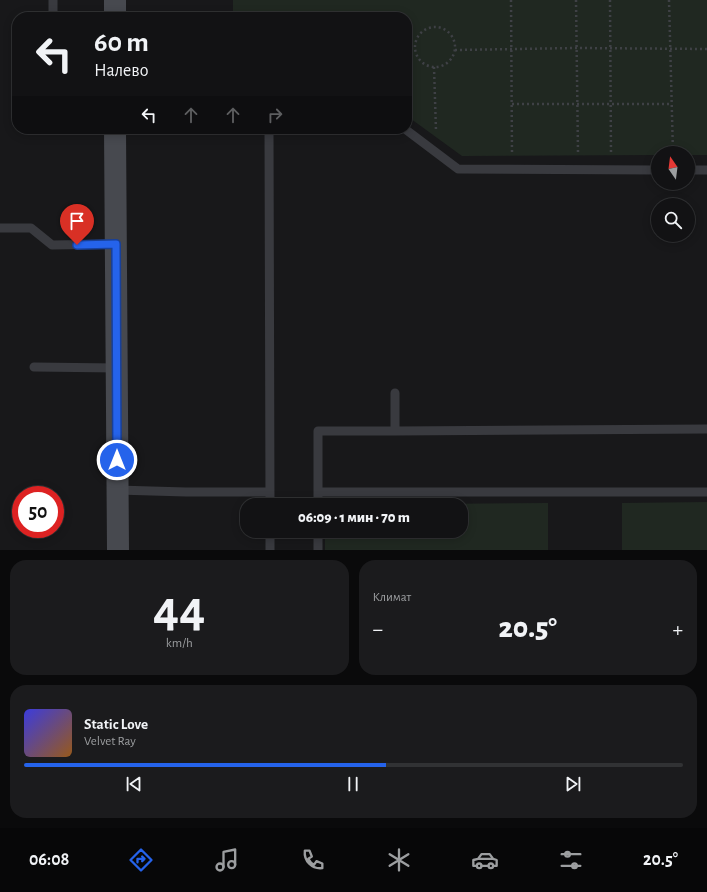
<!DOCTYPE html>
<html lang="ru">
<meta charset="utf-8">
<style>
:root{--surface:#121214;--page:#1b1b1d;--text:#f1f3f6;--muted:#9c9ea0;--line:#313234;--accent:#2563eb}
body{margin:0;font-family:"Alegreya Sans",sans-serif;background:var(--page);color:var(--text);height:100vh;display:flex;flex-direction:column;font-size:15px;white-space:nowrap}
*{box-sizing:border-box;margin:0}
p{font-size:13px;color:var(--muted)}
.icon{flex:none;width:22px;height:22px;fill:none;stroke:currentColor;stroke-width:2;stroke-linecap:round;stroke-linejoin:round}
.map{position:relative;height:550px;overflow:hidden}
.panel{display:flex;flex-direction:column;gap:10px;padding:10px;background:#0a0a0b;flex:1}
.panel>*{flex:none}
.guide{position:absolute;left:12px;top:12px;width:400px;height:122px;border-radius:16px;box-shadow:0 2px 10px #0003,0 0 0 1px var(--line);background:#121214;color:var(--text);overflow:hidden}
.needle{width:26px;rotate:346deg}
.buttons{position:absolute;left:651px;top:146px;display:grid;gap:8px}
.buttons a{display:grid;place-items:center;width:44px;height:44px;border-radius:50%;background:var(--surface);box-shadow:0 2px 10px #0003,0 0 0 1px var(--line);font-size:20px}
.speed{position:absolute;left:12px;top:486px;display:flex;gap:8px;font-size:20px;font-weight:700;text-align:center}
.speed>*{display:grid;place-content:center;width:52px;height:52px;border-radius:50%;background:var(--surface);box-shadow:0 2px 10px #0003,0 0 0 1px var(--line);line-height:1}
.speed .limit{border:6px solid #d22;background:#fff;color:#111}
.pin{position:absolute;display:grid;place-items:center;width:34px;height:34px;color:#fff;margin:-41px -17px;border-radius:50% 50% 50% 0;rotate:-45deg;box-shadow:0 0 4px #0007}
.pin .icon{rotate:45deg}
.me{position:absolute;width:44px;margin:-22px;rotate:0deg;stroke-linejoin:round;filter:drop-shadow(0 0 3px #0008)}
.turn{display:flex;align-items:center;gap:14px;height:84px;padding:0 16px;font-size:18px}
.turn .icon{width:52px;height:52px;stroke-width:2.5}
.turn b{display:block;font-size:28px;line-height:34px}
.lanes{display:flex;align-items:center;height:38px;padding:0 16px;background:#0003;justify-content:center;gap:20px;direction:ltr}
.lanes .off{opacity:.35}
.big{font-size:30px;font-weight:800;line-height:1.1}
.panel .tile{flex:1;display:flex;flex-direction:column;justify-content:center;gap:6px;min-width:0;padding:0 14px;border-radius:16px;background:var(--page)}
.panel .dial{align-items:center;gap:0}
.dial b{font-size:52px;line-height:1}
.song{display:flex;align-items:center;gap:12px}
.cover{width:48px;height:48px;border-radius:6px;background:linear-gradient(135deg,hsl(240 70% 55%),hsl(30 70% 35%))}
.played{height:4px;border-radius:2px;background:linear-gradient(90deg,var(--accent) 55%,var(--line) 55%)}
.keys{display:flex;justify-content:space-around;direction:ltr}
.heat{display:flex;justify-content:space-between;align-items:center;font-size:22px;direction:ltr}
.panel .tiles{flex:1;display:grid;gap:10px;grid-template-columns:1fr 1fr}
.tile:last-child{grid-column:span 2}
.trip{position:absolute;left:240px;top:498px;width:228px;height:40px;border-radius:16px;background:var(--surface);box-shadow:0 2px 10px #0003,0 0 0 1px var(--line);font-weight:800;line-height:40px;text-align:center}
.menu{display:flex;height:64px;justify-content:space-around;align-items:center;background:#070708;color:var(--muted)}
.menu .icon{width:28px;height:28px}
.menu .active{color:var(--accent)}
.menu b{font-size:18px;color:var(--text)}
.map>svg:first-child{display:block}
.grass{fill:#202821}
.lines{fill:none;stroke-linecap:round;stroke-linejoin:round}
.path{stroke:#3f4146;stroke-width:2.5;stroke-dasharray:2 3;stroke-linecap:butt}
.lane{stroke:#393a3f;stroke-width:9}
.secondary{stroke:#47494f;stroke-width:22}
.route-casing{stroke:#184099;stroke-width:10}
.route{stroke:#2563eb;stroke-width:7}
</style>
<div class="map">
<svg width="707" height="550" viewBox="0 0 707 550">
<rect width="100%" height="100%" fill="#18181a"/>
<path class="grass" d="M233,0H707V155H688V153H658V155L462,156L407,116V17H233Z
M707,502V550H622V503Z
M548,503V550H325V531H461V505H324Z"/>
<g class="lines">
<path class="path" d="M511,0L512,153
M576,0L578,153
M610,0L611,153
M669,0L673,153
M415 47a20 20 0 1 1 40 0a20 20 0 1 1-40 0Z
M455,50L577,48L707,49
M434,67L436,131
M512,104H672"/>
<path class="lane" d="M53,0V17
M269,129L270,505
M405,129L458,169L658,170
M688,170H707
M0,228H31L52,245L116,244
M34,367L117,368
M395,431L707,429
M117,490L186,492H270
M318,492H707
M318,505V431H395V393
M270,531V550
M318,531V550"/>
<path class="secondary" d="M115,0V17
M115,129L118,550"/>
</g>
<g class="lines">
<g class="route-casing">
<path id="route" d="M77,245L116,244L117,460"/>
</g>
<use href="#route" class="route"/>
</g>
</svg>
<div class="buttons">
<a><svg class="needle" viewBox="-14 -14 28 28"><path d="M0-13l5 13h-10z" fill="#e53935"/><path d="M0 13l5-13h-10z" fill="#9c9ea0"/></svg></a>
<a><svg class="icon" aria-label="search" viewBox="0 0 24 24"><circle cx="10" cy="10" r="6"/><path d="M15 15l6 6"/></svg></a>
</div>
<div class="speed"><div class="limit">50</div></div>
<div class="pin" style="left:77px;top:245px;background:#d93025"><svg class="icon" aria-label="arrive" viewBox="0 0 24 24"><path d="M6 21V4h12l-3 4 3 4H6"/></svg></div>
<svg class="me" style="left:117px;top:460px" viewBox="-20 -20 40 40"><circle r="17" fill="#2563eb" stroke="#fff" stroke-width="3"/><path d="M0-11L8 9 0 5-8 9z" fill="#fff"/></svg>
<div class="trip">06:09 · 1 мин · 70 m</div>
<div class="guide">
<div class="turn"><svg class="icon" aria-label="left" viewBox="0 0 24 24"><path d="M17 20v-9H6M10 6l-5 5 5 5"/></svg><div><b>60 m</b>Налево</div></div>
<div class="lanes"><svg class="icon" aria-label="left" viewBox="0 0 24 24"><path d="M17 20v-9H6M10 6l-5 5 5 5"/></svg><svg class="icon off" aria-label="ahead" viewBox="0 0 24 24"><path d="M12 20V5M6 11l6-6 6 6"/></svg><svg class="icon off" aria-label="ahead" viewBox="0 0 24 24"><path d="M12 20V5M6 11l6-6 6 6"/></svg><svg class="icon off" aria-label="right" viewBox="0 0 24 24"><path d="M7 20v-9h11M14 6l5 5-5 5"/></svg></div>
</div>
</div>
<section class="panel">
<div class="tiles">
<div class="tile dial"><b>44</b><p>km/h</p></div>
<div class="tile"><p>Климат</p>
<div class="heat"><a>−</a><b class="big">20.5°</b><a>+</a></div>
</div>
<div class="tile">
<div class="song"><i class="cover"></i><div><b>Static Love</b><p>Velvet Ray</p></div></div>
<div class="played"></div>
<div class="keys"><svg class="icon" aria-label="previous" viewBox="0 0 24 24"><path d="M18 5L8 12l10 7zM5 5v14"/></svg><svg class="icon" aria-label="pause" viewBox="0 0 24 24"><path d="M8 5v14M16 5v14"/></svg><svg class="icon" aria-label="next" viewBox="0 0 24 24"><path d="M6 5l10 7-10 7zM19 5v14"/></svg></div>
</div>
</div>
</section>
<nav class="menu">
<b>06:08</b>
<svg class="icon active" aria-label="directions" viewBox="0 0 24 24"><path d="M12 3l9 9-9 9-9-9zM9 14v-3h6M13 9l2 2-2 2"/></svg>
<svg class="icon" aria-label="music" viewBox="0 0 24 24"><path d="M9 18V5l10-2v13"/><circle cx="6" cy="18" r="3"/><circle cx="16" cy="16" r="3"/></svg>
<svg class="icon" aria-label="phone" viewBox="0 0 24 24"><path d="M5 4h4l2 5-3 2q2 4 5 5l2-3 5 2v4C11 20 4 13 5 4z"/></svg>
<svg class="icon" aria-label="climate" viewBox="0 0 24 24"><path d="M12 3v18M4 7l16 10M4 17L20 7"/></svg>
<svg class="icon" aria-label="car" viewBox="0 0 24 24"><path d="M5 17H2v-5l4-1 3-4h7l3 4 3 1v5h-3M9 17h6M6 11h13"/><circle cx="7" cy="17" r="2"/><circle cx="17" cy="17" r="2"/></svg>
<svg class="icon" aria-label="filters" viewBox="0 0 24 24"><path d="M4 7h16M4 17h16"/><circle cx="9" cy="7" r="2"/><circle cx="15" cy="17" r="2"/></svg>
<b>20.5°</b>
</nav>
